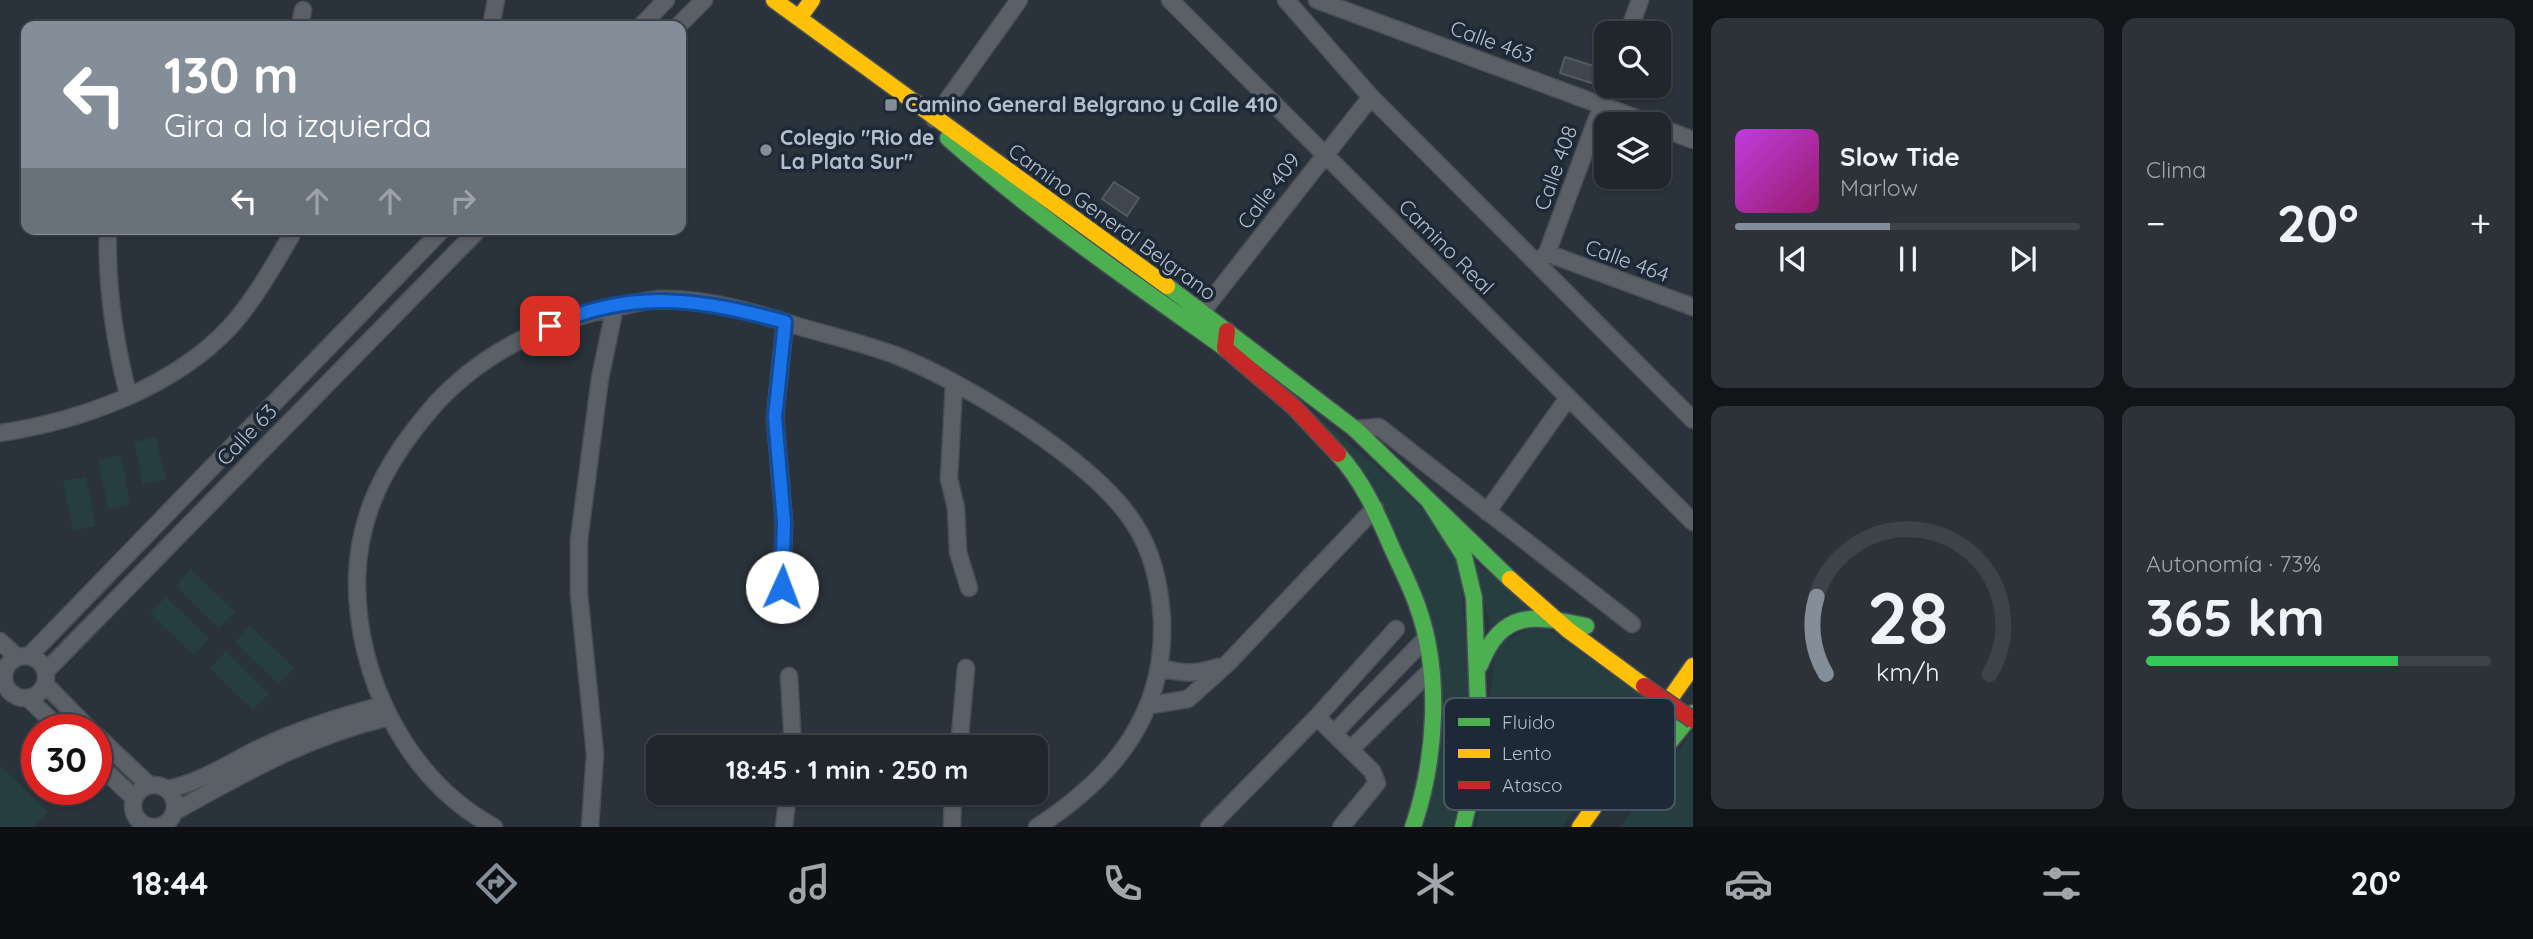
<!DOCTYPE html>
<html lang="es">
<meta charset="utf-8">
<style>
:root{--surface:#20262c;--page:#2d3238;--text:#f1f3f6;--muted:#a2a5a9;--line:#3d4348;--accent:#848e99}
body{margin:0;font-family:Quicksand,sans-serif;background:var(--page);color:var(--text);height:100vh;display:flex;flex-direction:column;font-size:26px;white-space:nowrap}
*{box-sizing:border-box;margin:0}
p{font-size:23px;color:var(--muted)}
.icon{flex:none;width:38px;height:38px;fill:none;stroke:currentColor;stroke-width:2;stroke-linecap:round;stroke-linejoin:round}
.map{position:relative;flex:1;overflow:hidden}
.panel{display:flex;flex-direction:column;gap:18px;padding:18px;background:#121518;width:840px}
.panel>*{flex:none}
.guide{position:absolute;left:21px;top:21px;width:665px;height:214px;border-radius:14px;box-shadow:0 2px 5px #0004,0 0 0 2px var(--line);background:#848e99;color:#fff;overflow:hidden}
.tools{position:absolute;left:1594px;top:21px;display:grid;gap:14px}
.tools a{display:grid;place-items:center;width:77px;height:77px;border-radius:14px;background:var(--surface);box-shadow:0 2px 5px #0004,0 0 0 2px var(--line);font-size:35px}
.speed{position:absolute;left:21px;top:714px;display:flex;gap:14px;font-size:35px;font-weight:700;text-align:center}
.speed>*{display:grid;place-content:center;width:91px;height:91px;border-radius:50%;background:var(--surface);box-shadow:0 2px 5px #0004,0 0 0 2px var(--line);line-height:1}
.speed .limit{border:10px solid #d22;background:#fff;color:#111}
.pin{position:absolute;display:grid;place-items:center;width:60px;height:60px;color:#fff;margin:-30px;border-radius:14px;box-shadow:0 4px 10px #0006}
.me{position:absolute;width:77px;margin:-38px;rotate:2deg;stroke-linejoin:round;filter:drop-shadow(0 0 5px #0008)}
.turn{display:flex;align-items:center;gap:24px;height:147px;padding:0 28px;font-size:32px}
.turn .icon{width:91px;height:91px;stroke-width:2.5}
.turn b{display:block;font-size:49px;line-height:60px}
.lanes{display:flex;align-items:center;height:66px;padding:0 28px;background:#0003;justify-content:center;gap:35px;direction:ltr}
.lanes .off{opacity:.35}
.big{font-size:52px;font-weight:800;line-height:1.1}
.panel .card{flex:1;display:flex;flex-direction:column;justify-content:center;gap:10px;min-width:0;padding:0 24px;border-radius:14px;background:var(--page)}
.panel .dial{align-items:center;gap:0}
.dial svg{height:182px;overflow:visible;fill:none;stroke:var(--line);stroke-width:7;stroke-linecap:round;text-anchor:middle}
.dial text{fill:var(--text);stroke:none}
.song{display:flex;align-items:center;gap:21px}
.cover{width:84px;height:84px;border-radius:10px;background:linear-gradient(135deg,hsl(290 70% 55%),hsl(320 70% 35%))}
.played{height:7px;border-radius:4px;background:linear-gradient(90deg,var(--accent) 45%,var(--line) 45%)}
.keys{display:flex;justify-content:space-around;direction:ltr}
.heat{display:flex;justify-content:space-between;align-items:center;font-size:38px;direction:ltr}
.charge{height:10px;border-radius:5px;background:linear-gradient(90deg,#34c759 73%,var(--line) 0)}
.panel .tiles{flex:1;display:grid;gap:18px;grid-template-columns:repeat(2,1fr)}
.trip{position:absolute;left:646px;top:735px;width:402px;height:70px;border-radius:14px;background:var(--surface);box-shadow:0 2px 5px #0004,0 0 0 2px var(--line);font-weight:800;line-height:70px;text-align:center}
.tabs{display:flex;height:112px;justify-content:space-around;align-items:center;background:#0d0f12;color:var(--muted)}
.tabs .icon{width:49px;height:49px}
.tabs .active{color:var(--accent)}
.tabs b{font-size:32px;color:var(--text)}
main{display:flex;flex:1;min-height:0}
.map>svg:first-child{display:block}
.green{fill:#273e41}
.building{fill:#3f464e;stroke:#525a62;stroke-width:2}
.lines{fill:none;stroke-linecap:round;stroke-linejoin:round}
.street-casing{stroke:#484f57;stroke-width:19}
.fast-casing{stroke:#484f57;stroke-width:19}
.slow-casing{stroke:#484f57;stroke-width:19}
.jam-casing{stroke:#484f57;stroke-width:19}
.street{stroke:#5b6067;stroke-width:16}
.fast{stroke:#4caf50;stroke-width:16}
.slow{stroke:#ffc107;stroke-width:16}
.jam{stroke:#c62828;stroke-width:16}
.jam-bridge-casing{stroke:#484f57;stroke-width:19;stroke-linecap:butt}
.jam-bridge{stroke:#c62828;stroke-width:16}
.route-casing{stroke:#114b97;stroke-width:18}
.route{stroke:#1a73e8;stroke-width:12}
.poi-dot{fill:#848e99;stroke:#1d2936;stroke-width:2.5}
.labels{text-anchor:middle;stroke-width:7;stroke-linejoin:round;paint-order:stroke}
.street-label{font-size:21px;fill:#b5bfcb;stroke:#1d2936}
.poi-label{font-size:21px;font-weight:bold;fill:#b5bfcb;stroke:#1d2936;text-anchor:start}
.key{fill:#1d2936;stroke:#4b5663;stroke-width:2}
.key-label{font-size:19px;fill:#b5bfcb}
</style>
<main>
<div class="map">
<svg width="1693" height="827" viewBox="0 0 1693 827">
<rect width="100%" height="100%" fill="#2a323b"/>
<path class="green" d="M1258,365L1399,486L1429,516L1459,560L1471,700L1455,827H1421L1438,743L1394,530Z
M156,437L166,479L143,484L134,442Z
M121,455L130,505L108,509L98,460Z
M86,477L96,526L73,531L63,481Z
M1474,561L1535,608L1490,626Z
M191,569L235,612L219,628L176,586Z
M166,597L209,639L193,655L150,613Z
M1541,624L1651,702L1563,827H1476L1496,644Z
M250,626L294,668L278,684L235,642Z
M226,651L269,694L253,710L210,668Z
M1693,731V827H1620Z
M0,765L48,812L33,827H0Z"/>
<path class="building" d="M1565,57L1603,69L1598,85L1560,73Z
M1114,182L1139,198L1127,216L1102,199Z"/>
<g class="lines">
<g class="street-casing">
<path id="street" d="M1170,0L1693,522
M1286,0L1371,97L1693,420
M1317,0L1652,124
M300,26L303,10
M491,26L496,0
M641,26L666,0
M678,26L704,0
M1628,33L1640,0
M934,119L1019,0
M1659,127L1693,140
M108,229C106,287 114,339 128,394
M1547,253L1693,307
M1537,263L1547,253L1609,86
M1202,312L1371,97
M954,384L949,479L956,508L958,552L969,588
M1355,429L1379,427L1632,624
M0,433C80,421 173,388 230,327C256,298 275,263 295,229
M1487,512L1568,398
M782,587L784,522L775,417L785,322
M0,641L17,657
M4 677a21 21 0 1 1 42 0a21 21 0 1 1-42 0Z
M29,656L443,229
M1161,668C1183,674 1197,674 1218,667
M46,671L479,229
M789,676L793,747
M45,684L90,730
M28,698L61,730
M1151,705L1188,699L1227,664L1375,508
M1317,717L1372,771L1377,783L1341,827
M1334,733L1426,638
M96,735L149,785
M959,747L966,668
M1351,749L1431,670
M96,762L134,798
M133 806a21 21 0 1 1 42 0a21 21 0 1 1-42 0Z
M168,789C201,782 226,765 256,750C296,730 340,717 383,705
M174,812C248,771 306,737 389,717
M494,827C406,779 356,676 357,579C358,515 386,463 426,415C475,355 547,320 623,306C636,303 650,299 664,299C711,299 756,313 801,327C832,336 865,344 895,355C965,382 1096,462 1135,525C1153,553 1160,586 1162,619C1166,714 1114,777 1037,827
M590,827L595,754L579,594V540L600,378L615,307
M784,827L788,793
M952,827L953,793
M1209,827L1317,717L1396,629"/>
</g>
<g class="fast-casing">
<path id="fast" d="M948,138C1034,215 1131,281 1225,348
M1167,286L1355,429L1510,579
M1338,454C1362,480 1377,513 1391,546C1400,566 1410,585 1417,605C1442,673 1436,760 1413,827
M1429,501L1464,556L1474,598L1479,732L1474,780L1463,827
M1480,665C1502,609 1534,615 1586,626
M1628,793L1693,713"/>
</g>
<g class="slow-casing">
<path id="slow" d="M774,0L1167,286
M799,18L812,0
M1510,579L1568,630L1644,686
M1580,827L1693,666"/>
</g>
<g class="jam-casing">
<path id="jam" d="M1227,331L1225,348L1295,408L1338,454"/>
</g>
<use href="#street" class="street"/>
<use href="#fast" class="fast"/>
<use href="#slow" class="slow"/>
<use href="#jam" class="jam"/>
<g class="jam-bridge-casing">
<path id="jam-bridge" d="M1644,686L1693,720"/>
</g>
<use href="#jam-bridge" class="jam-bridge"/>
</g>
<g class="lines">
<g class="route-casing">
<path id="route" d="M550,326C633,288 701,299 785,322L775,417L784,522L782,587"/>
</g>
<use href="#route" class="route"/>
</g>
<g class="poi-dot">
<rect x="884" y="98" width="14" height="14" rx="3.5"/>
<circle cx="766" cy="150" r="7"/>
</g>
<g class="labels">
<g class="street-label">
<text transform="translate(1492 42) rotate(20)" y="7">Calle 463</text>
<text transform="translate(1556 168) rotate(-70)" y="7">Calle 408</text>
<text transform="translate(1269 191) rotate(-53)" y="7">Calle 409</text>
<text transform="translate(1112 222) rotate(36)" y="7">Camino General Belgrano</text>
<text transform="translate(1446 247) rotate(45)" y="7">Camino Real</text>
<text transform="translate(1627 261) rotate(20)" y="7">Calle 464</text>
<text transform="translate(247 435) rotate(-46)" y="7">Calle 63</text>
</g>
<g class="poi-label">
<text x="905" y="112">Camino General Belgrano y Calle 410</text>
<text x="780" y="145">Colegio "Rio de<tspan x="780" dy="24">La Plata Sur"</tspan></text>
</g>
</g>
<rect x="1444" y="698" width="231" height="112" rx="10" class="key"/>
<rect x="1458" y="718" width="32" height="8" fill="#4caf50"/>
<rect x="1458" y="749" width="32" height="9" fill="#ffc107"/>
<rect x="1458" y="781" width="32" height="8" fill="#c62828"/>
<g class="key-label">
<text x="1502" y="729">Fluido</text>
<text x="1502" y="760">Lento</text>
<text x="1502" y="792">Atasco</text>
</g>
</svg>
<div class="tools">
<a><svg class="icon" aria-label="search" viewBox="0 0 24 24"><circle cx="10" cy="10" r="6"/><path d="M15 15l6 6"/></svg></a>
<a><svg class="icon" aria-label="layers" viewBox="0 0 24 24"><path d="M12 4l9 5-9 5-9-5zM3 14l9 5 9-5"/></svg></a>
</div>
<div class="speed"><div class="limit">30</div></div>
<div class="pin" style="left:550px;top:326px;background:#d93025"><svg class="icon" aria-label="arrive" viewBox="0 0 24 24"><path d="M6 21V4h12l-3 4 3 4H6"/></svg></div>
<svg class="me" style="left:782px;top:587px" viewBox="-20 -20 40 40"><circle r="19" fill="#fff"/><path d="M0-13L10 11 0 6-10 11z" fill="#1a73e8"/></svg>
<div class="trip">18:45 · 1 min · 250 m</div>
<div class="guide">
<div class="turn"><svg class="icon" aria-label="left" viewBox="0 0 24 24"><path d="M17 20v-9H6M10 6l-5 5 5 5"/></svg><div><b>130 m</b>Gira a la izquierda</div></div>
<div class="lanes"><svg class="icon" aria-label="left" viewBox="0 0 24 24"><path d="M17 20v-9H6M10 6l-5 5 5 5"/></svg><svg class="icon off" aria-label="ahead" viewBox="0 0 24 24"><path d="M12 20V5M6 11l6-6 6 6"/></svg><svg class="icon off" aria-label="ahead" viewBox="0 0 24 24"><path d="M12 20V5M6 11l6-6 6 6"/></svg><svg class="icon off" aria-label="right" viewBox="0 0 24 24"><path d="M7 20v-9h11M14 6l5 5-5 5"/></svg></div>
</div>
</div>
<section class="panel">
<div class="tiles">
<div class="card">
<div class="song"><i class="cover"></i><div><b>Slow Tide</b><p>Marlow</p></div></div>
<div class="played"></div>
<div class="keys"><svg class="icon" aria-label="previous" viewBox="0 0 24 24"><path d="M18 5L8 12l10 7zM5 5v14"/></svg><svg class="icon" aria-label="pause" viewBox="0 0 24 24"><path d="M8 5v14M16 5v14"/></svg><svg class="icon" aria-label="next" viewBox="0 0 24 24"><path d="M6 5l10 7-10 7zM19 5v14"/></svg></div>
</div>
<div class="card"><p>Clima</p>
<div class="heat"><a>−</a><b class="big">20°</b><a>+</a></div>
</div>
<div class="card dial"><svg viewBox="0 0 100 80">
<path d="M14 69A42 42 0 1 1 86 69"/>
<path d="M14 69A42 42 0 0 1 10 35" stroke="#848e99"/>
<text x="50" y="56" font-size="32" font-weight="700">28</text>
<text x="50" y="72" font-size="11">km/h</text>
</svg></div>
<div class="card"><p>Autonomía · 73%</p><b class="big">365 km</b><div class="charge"></div></div>
</div>
</section>
</main>
<nav class="tabs">
<b>18:44</b>
<svg class="icon active" aria-label="directions" viewBox="0 0 24 24"><path d="M12 3l9 9-9 9-9-9zM9 14v-3h6M13 9l2 2-2 2"/></svg>
<svg class="icon" aria-label="music" viewBox="0 0 24 24"><path d="M9 18V5l10-2v13"/><circle cx="6" cy="18" r="3"/><circle cx="16" cy="16" r="3"/></svg>
<svg class="icon" aria-label="phone" viewBox="0 0 24 24"><path d="M5 4h4l2 5-3 2q2 4 5 5l2-3 5 2v4C11 20 4 13 5 4z"/></svg>
<svg class="icon" aria-label="climate" viewBox="0 0 24 24"><path d="M12 3v18M4 7l16 10M4 17L20 7"/></svg>
<svg class="icon" aria-label="car" viewBox="0 0 24 24"><path d="M5 17H2v-5l4-1 3-4h7l3 4 3 1v5h-3M9 17h6M6 11h13"/><circle cx="7" cy="17" r="2"/><circle cx="17" cy="17" r="2"/></svg>
<svg class="icon" aria-label="filters" viewBox="0 0 24 24"><path d="M4 7h16M4 17h16"/><circle cx="9" cy="7" r="2"/><circle cx="15" cy="17" r="2"/></svg>
<b>20°</b>
</nav>
